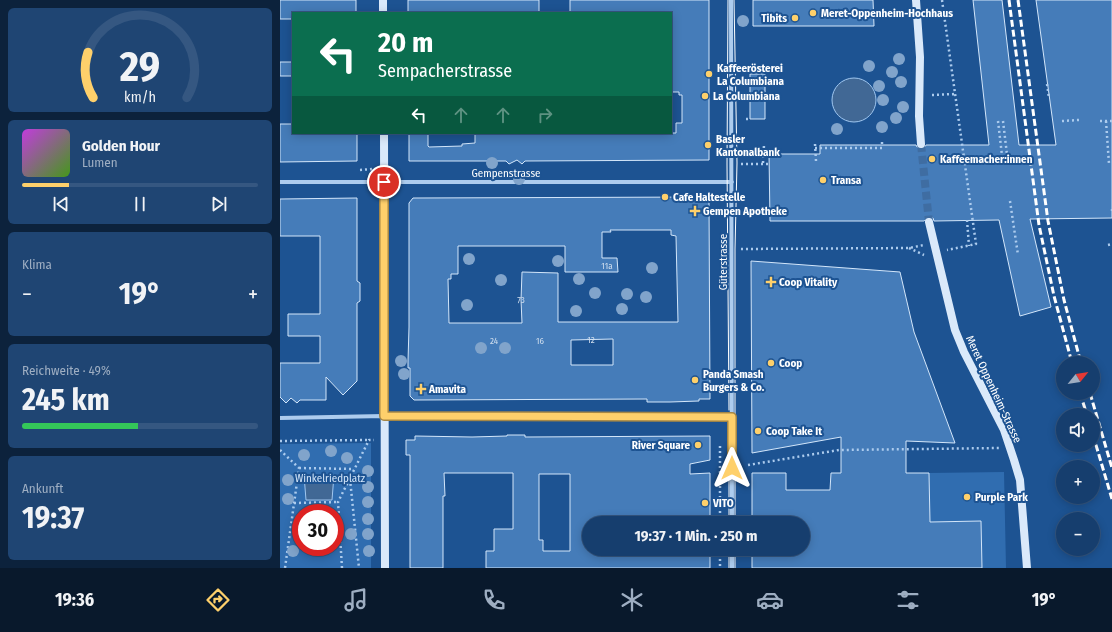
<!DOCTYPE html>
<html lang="de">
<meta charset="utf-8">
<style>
:root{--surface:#163e6e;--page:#1f4573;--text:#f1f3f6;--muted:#9eaec2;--line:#355781;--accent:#fed06b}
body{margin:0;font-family:"Fira Sans Condensed",sans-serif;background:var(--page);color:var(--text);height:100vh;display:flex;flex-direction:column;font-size:15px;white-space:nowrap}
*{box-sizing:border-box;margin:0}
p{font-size:13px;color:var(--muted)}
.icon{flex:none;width:22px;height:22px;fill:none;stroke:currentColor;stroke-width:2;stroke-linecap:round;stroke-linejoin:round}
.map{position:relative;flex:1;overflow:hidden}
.panel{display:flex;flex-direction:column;gap:8px;padding:8px;background:#0c223c;width:280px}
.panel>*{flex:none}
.banner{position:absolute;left:12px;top:12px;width:380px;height:122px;border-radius:0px;box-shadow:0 2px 10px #0003,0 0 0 1px var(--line);background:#0b6e4f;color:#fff;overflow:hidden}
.needle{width:26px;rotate:60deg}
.buttons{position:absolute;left:776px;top:356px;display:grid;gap:8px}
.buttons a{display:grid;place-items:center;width:44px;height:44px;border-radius:50%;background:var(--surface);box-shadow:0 2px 10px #0003,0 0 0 1px var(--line);font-size:20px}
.speed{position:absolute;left:12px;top:504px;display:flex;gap:8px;font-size:20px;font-weight:700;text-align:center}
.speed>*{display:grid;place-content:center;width:52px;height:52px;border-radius:50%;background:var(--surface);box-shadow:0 2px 10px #0003,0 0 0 1px var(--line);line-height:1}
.speed .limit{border:6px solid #d22;background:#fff;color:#111}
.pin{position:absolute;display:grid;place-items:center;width:34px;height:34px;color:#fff;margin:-17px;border:2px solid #fff;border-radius:50%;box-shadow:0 1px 4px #0007}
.me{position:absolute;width:44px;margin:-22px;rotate:0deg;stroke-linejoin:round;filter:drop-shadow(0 0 3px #0008)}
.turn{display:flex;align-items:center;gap:14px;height:84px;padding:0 20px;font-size:18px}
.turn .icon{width:52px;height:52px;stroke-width:2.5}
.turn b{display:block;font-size:28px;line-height:34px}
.lanes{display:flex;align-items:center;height:38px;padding:0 20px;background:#0003;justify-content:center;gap:20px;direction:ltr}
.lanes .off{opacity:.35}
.big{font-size:30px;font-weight:700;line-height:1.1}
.panel .tile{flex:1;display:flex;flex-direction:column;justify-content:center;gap:6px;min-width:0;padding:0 14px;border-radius:6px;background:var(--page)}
.panel .dial{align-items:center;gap:0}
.dial svg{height:104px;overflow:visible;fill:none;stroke:var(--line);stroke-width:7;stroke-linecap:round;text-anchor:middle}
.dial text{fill:var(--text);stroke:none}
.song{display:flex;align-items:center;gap:12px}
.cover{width:48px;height:48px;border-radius:6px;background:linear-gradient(135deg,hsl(290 70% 55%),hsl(100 70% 35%))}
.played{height:4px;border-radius:2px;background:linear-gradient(90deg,var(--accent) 20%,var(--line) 20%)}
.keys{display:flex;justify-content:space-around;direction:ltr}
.heat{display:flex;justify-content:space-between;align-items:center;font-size:22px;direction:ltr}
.charge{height:6px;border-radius:3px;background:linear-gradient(90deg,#34c759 49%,var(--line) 0)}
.trip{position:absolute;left:302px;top:516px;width:228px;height:40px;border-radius:20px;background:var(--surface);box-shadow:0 2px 10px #0003,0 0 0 1px var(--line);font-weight:700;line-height:40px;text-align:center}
.menu{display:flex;height:64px;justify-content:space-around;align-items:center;background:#09192c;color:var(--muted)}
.menu .icon{width:28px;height:28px}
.menu .active{color:var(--accent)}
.menu b{font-size:18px;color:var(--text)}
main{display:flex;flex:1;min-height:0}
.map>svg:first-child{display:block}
.green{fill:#306db0;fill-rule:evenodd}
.water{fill:#416895;stroke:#a0c7f0}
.building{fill:#457cb9;stroke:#d3e6fa;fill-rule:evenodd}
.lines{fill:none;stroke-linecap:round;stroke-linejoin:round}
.secondary-tunnel{stroke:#3f6da2;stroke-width:8;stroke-dasharray:8 4;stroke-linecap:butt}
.path{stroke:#adccee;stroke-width:2.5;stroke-dasharray:2 3;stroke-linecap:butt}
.street{stroke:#adccee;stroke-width:4}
.secondary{stroke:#dae9fa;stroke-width:8}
.tram{stroke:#fff;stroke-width:1}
.rail{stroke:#fff;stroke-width:3;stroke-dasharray:7 3;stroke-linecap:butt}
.tree{fill:#81a4cb}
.route-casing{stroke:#a58746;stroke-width:10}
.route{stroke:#fed06b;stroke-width:7}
.poi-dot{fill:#fed06b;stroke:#1d5392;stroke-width:1.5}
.labels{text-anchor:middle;stroke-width:4;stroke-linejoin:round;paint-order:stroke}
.number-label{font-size:9px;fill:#d0deee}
.poi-label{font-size:11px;font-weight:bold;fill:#fff;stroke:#1d5392;text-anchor:start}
.street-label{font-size:11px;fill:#fff;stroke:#1d5392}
.park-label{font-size:11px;fill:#d3e6fa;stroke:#1d5392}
</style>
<main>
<section class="panel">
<div class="tile dial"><svg viewBox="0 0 100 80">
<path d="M14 69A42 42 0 1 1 86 69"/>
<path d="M14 69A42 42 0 0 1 10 34" stroke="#fed06b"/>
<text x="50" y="56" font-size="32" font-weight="700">29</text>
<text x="50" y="72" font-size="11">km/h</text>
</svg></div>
<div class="tile">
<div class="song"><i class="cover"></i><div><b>Golden Hour</b><p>Lumen</p></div></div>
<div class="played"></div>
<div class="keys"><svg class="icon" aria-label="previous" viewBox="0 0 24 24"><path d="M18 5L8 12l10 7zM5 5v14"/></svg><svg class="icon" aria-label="pause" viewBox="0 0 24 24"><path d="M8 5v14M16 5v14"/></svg><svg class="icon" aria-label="next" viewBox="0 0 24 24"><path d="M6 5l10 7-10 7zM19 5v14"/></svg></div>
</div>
<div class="tile"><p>Klima</p>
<div class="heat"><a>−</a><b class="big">19°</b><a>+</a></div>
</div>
<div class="tile"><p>Reichweite · 49%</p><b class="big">245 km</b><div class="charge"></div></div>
<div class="tile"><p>Ankunft</p><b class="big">19:37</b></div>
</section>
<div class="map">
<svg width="832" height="568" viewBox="0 0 832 568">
<rect width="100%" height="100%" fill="#1d5392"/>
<path class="green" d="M91,443V568H0V444ZM21,513H55V547H21Z
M724,472L726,568H702L701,521L650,522L649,473Z"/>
<path class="water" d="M552 100a22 22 0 1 1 44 0a22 22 0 1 1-44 0Z
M24,475H37L38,481L43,482L47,475H54L52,500H26Z"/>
<path class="building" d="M0,0H76V13H13V19H0Z
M128,0H259V13H128Z
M290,0H429V160L245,161L242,164L237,160L229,164L226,161H129V133H148V146L149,147L182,146V144L195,143V133H396V123H402V95H399V92H391V13H290Z
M473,0H593L594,26H473Z
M693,0H722L739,145H776L756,0H832V218L750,219L771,307L740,316L719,220L654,221L653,218L648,217L644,221H490L489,154H540V145H636L637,147L641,149L644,148L646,145H709Z
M0,62H13V76H0Z
M470,74H485V119H470Z
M0,124H13V133H77V161L0,162Z
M425,197L429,201L430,399H419V401L390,402H367V399L134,400L130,396V368H128V361L129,327V203L133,198ZM330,230H391V235L396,236L398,322H278V273L242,272L241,300L242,323H169L168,279H171V274H178V246H285V272H338L337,258H322V232H331ZM333,339V365H291V340Z
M77,198V281L80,283V301L77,303V381L63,395L46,377V400H20L17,403L11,398L6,403L0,397V363H40V336H8V314H40V236H0V199Z
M471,261L620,272L634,332L675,443L626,441V473H649L650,522L701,521L702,568H472V549H523V523H472V473H506V490H550L551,473H561V437L472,453Z
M227,435H245V437L430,436V460L410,464V474L430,473V523H309V549H349V552H392V549H430V568H206V551H214V529H233V473H164L165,496H163V568H130V455H126V440H135V436L192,437L227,436ZM259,474H290V551H263V540H259Z"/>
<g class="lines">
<path class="secondary-tunnel" d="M641,144L649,222"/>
<path class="path" d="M662,0L696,244L667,250
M767,84L769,98
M652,95L675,94
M466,119H468
M718,121L723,164
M723,121L728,163
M782,121L799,120
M820,121H832
M826,121L829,164
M602,142V145
M535,144L536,161
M535,148H602
M483,163L484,145
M461,164H490
M80,170L93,169
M730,201L738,255
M832,209V213
M687,220L689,246
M828,245L832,244
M629,248L644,255
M461,249L629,248L644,245
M0,441L89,440
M440,446V523
M0,450L19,468L5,568
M468,465L559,450L719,448
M19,468L74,469
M70,479L79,568
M14,503L58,502
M440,549V568
M62,568L58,502L89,440H94"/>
<path class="street" d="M451,0L452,523
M0,182H452
M0,418L104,416L452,417
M452,549V568"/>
<path class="secondary" d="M103,0V13
M636,0L640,57L639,116L641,144
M104,133L105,568
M649,222L675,330L684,352L724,430L734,460L740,480L747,568"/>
<path class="tram" d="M448,0L447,164L449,410
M454,0L457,163L455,249V523
M449,450V523
M449,549V568
M455,549V568"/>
<path class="rail" d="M729,0L759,225L774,296L792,363
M738,0L768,221L784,300L801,363
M800,393L807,415
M810,393L832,468
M813,435L832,499"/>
</g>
<g class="tree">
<circle cx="463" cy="21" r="6"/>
<circle cx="619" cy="59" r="6"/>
<circle cx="589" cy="66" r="6"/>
<circle cx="612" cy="72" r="6"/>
<circle cx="621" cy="82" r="6"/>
<circle cx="599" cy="86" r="6"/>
<circle cx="603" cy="100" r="6"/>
<circle cx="623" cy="107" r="6"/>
<circle cx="616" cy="118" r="6"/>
<circle cx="602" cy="127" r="6"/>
<circle cx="557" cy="129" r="6"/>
<circle cx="212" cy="163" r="6"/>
<circle cx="239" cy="179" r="6"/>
<circle cx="189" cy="259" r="6"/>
<circle cx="278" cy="261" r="6"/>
<circle cx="372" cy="268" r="6"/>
<circle cx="299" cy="279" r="6"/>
<circle cx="221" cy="280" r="6"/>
<circle cx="315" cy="293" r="6"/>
<circle cx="347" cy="294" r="6"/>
<circle cx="366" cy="297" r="6"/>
<circle cx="187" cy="305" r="6"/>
<circle cx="342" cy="309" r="6"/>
<circle cx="296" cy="311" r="6"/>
<circle cx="201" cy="348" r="6"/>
<circle cx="225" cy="348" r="6"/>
<circle cx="121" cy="361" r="6"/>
<circle cx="124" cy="374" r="6"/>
<circle cx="51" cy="451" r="6"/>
<circle cx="24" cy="455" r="6"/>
<circle cx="67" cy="458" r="6"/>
<circle cx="88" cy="471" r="6"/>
<circle cx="8" cy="480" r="6"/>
<circle cx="88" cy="487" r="6"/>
<circle cx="8" cy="499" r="6"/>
<circle cx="88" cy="502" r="6"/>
<circle cx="88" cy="519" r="6"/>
<circle cx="71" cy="534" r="6"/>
<circle cx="88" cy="534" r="6"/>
<circle cx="13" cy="551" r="6"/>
<circle cx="89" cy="551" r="6"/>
</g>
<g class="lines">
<g class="route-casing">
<path id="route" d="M104,182V416L452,417V468"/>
</g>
<use href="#route" class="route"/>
</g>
<g class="poi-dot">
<circle cx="533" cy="13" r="4"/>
<circle cx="515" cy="18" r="4"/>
<circle cx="429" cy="74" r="4"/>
<circle cx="425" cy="96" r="4"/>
<circle cx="428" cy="145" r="4"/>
<circle cx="652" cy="159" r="4"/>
<circle cx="543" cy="180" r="4"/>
<circle cx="385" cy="197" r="4"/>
<path d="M413 205h4v4h4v4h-4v4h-4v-4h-4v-4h4z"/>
<path d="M489 276h4v4h4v4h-4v4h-4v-4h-4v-4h4z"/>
<circle cx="491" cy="363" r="4"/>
<circle cx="415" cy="380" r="4"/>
<path d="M139 383h4v4h4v4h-4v4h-4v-4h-4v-4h4z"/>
<circle cx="478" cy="431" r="4"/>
<circle cx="418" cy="445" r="4"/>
<circle cx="687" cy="497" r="4"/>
<circle cx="425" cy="503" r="4"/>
</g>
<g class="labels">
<g class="number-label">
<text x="327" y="269">11a</text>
<text x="241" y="303">73</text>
<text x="311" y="343">12</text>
<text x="214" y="344">24</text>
<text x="260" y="344">16</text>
</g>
<g class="poi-label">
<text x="541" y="17">Meret-Oppenheim-Hochhaus</text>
<text x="507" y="22" text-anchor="end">Tibits</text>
<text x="437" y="72">Kaffeerösterei<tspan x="437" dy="13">La Columbiana</tspan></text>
<text x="433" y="100">La Columbiana</text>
<text x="436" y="143">Basler<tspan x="436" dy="13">Kantonalbank</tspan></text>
<text x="660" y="163">Kaffeemacher:innen</text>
<text x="551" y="184">Transa</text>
<text x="393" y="201">Cafe Haltestelle</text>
<text x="423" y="215">Gempen Apotheke</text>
<text x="499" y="286">Coop Vitality</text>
<text x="499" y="367">Coop</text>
<text x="423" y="378">Panda Smash<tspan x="423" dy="13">Burgers &amp; Co.</tspan></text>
<text x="149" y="393">Amavita</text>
<text x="486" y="435">Coop Take It</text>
<text x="410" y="449" text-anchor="end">River Square</text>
<text x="695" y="501">Purple Park</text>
<text x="433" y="507">VITO</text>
</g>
<g class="street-label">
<text x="226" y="177">Gempenstrasse</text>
<text transform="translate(443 262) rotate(-90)" y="4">Güterstrasse</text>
<text transform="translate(714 389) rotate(65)" y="4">Meret Oppenheim-Strasse</text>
</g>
<g class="park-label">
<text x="50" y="482">Winkelriedplatz</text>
</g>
</g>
</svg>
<div class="buttons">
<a><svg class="needle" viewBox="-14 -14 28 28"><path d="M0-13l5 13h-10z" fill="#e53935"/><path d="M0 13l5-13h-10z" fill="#9eaec2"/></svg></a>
<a><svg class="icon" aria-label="sound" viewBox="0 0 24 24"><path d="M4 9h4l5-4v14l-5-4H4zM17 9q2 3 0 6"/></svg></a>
<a>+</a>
<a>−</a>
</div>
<div class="speed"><div class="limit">30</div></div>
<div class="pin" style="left:104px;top:182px;background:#d93025"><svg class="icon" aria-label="arrive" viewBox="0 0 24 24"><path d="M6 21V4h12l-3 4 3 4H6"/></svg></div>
<svg class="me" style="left:452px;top:468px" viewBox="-20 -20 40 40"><path d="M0-17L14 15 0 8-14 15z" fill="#fed06b" stroke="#fff" stroke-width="4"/></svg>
<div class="trip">19:37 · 1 Min. · 250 m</div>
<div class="banner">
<div class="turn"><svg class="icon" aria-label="left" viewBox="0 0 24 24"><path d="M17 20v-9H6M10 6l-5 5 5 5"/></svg><div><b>20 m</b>Sempacherstrasse</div></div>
<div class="lanes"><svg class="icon" aria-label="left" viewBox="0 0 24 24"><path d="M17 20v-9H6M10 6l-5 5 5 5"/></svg><svg class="icon off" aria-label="ahead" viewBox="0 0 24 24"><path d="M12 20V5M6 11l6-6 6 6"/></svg><svg class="icon off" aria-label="ahead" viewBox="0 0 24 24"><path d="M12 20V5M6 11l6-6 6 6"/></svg><svg class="icon off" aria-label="right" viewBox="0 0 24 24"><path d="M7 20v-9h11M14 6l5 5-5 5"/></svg></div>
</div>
</div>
</main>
<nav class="menu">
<b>19:36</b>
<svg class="icon active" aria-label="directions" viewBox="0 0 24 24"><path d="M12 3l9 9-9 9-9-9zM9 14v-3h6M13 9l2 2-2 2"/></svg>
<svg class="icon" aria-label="music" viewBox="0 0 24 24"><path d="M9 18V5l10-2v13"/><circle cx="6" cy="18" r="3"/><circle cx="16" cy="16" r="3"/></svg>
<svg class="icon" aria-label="phone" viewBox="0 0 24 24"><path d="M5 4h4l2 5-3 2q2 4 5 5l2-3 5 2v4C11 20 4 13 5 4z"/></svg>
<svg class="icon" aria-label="climate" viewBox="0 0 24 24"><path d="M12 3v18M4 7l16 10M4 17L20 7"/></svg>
<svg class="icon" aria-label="car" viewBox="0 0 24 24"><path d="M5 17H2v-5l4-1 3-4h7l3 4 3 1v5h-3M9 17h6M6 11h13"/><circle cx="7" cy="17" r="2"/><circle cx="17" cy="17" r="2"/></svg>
<svg class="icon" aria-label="filters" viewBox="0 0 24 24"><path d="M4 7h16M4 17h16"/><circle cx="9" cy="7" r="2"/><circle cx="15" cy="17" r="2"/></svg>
<b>19°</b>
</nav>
